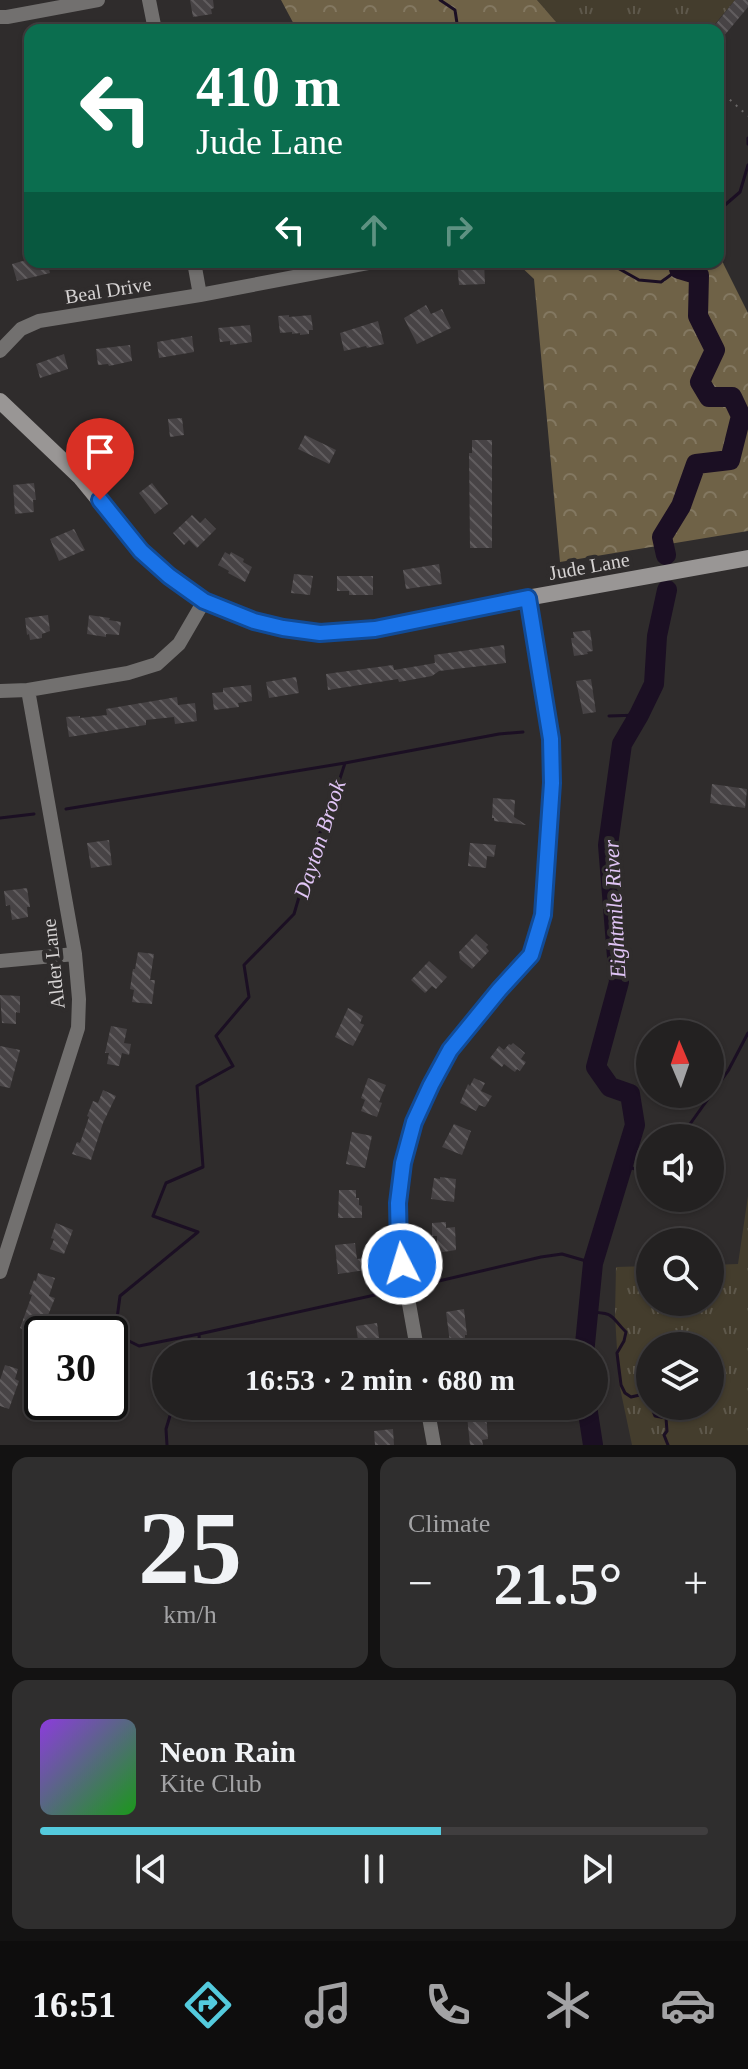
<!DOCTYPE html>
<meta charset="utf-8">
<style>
:root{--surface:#232121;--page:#2f2e2e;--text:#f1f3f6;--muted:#a3a3a5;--line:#403e3f;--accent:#54cadd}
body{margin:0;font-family:"Times New Roman",serif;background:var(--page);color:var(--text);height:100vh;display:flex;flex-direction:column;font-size:30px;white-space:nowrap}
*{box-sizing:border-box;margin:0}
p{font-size:26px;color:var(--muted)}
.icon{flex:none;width:44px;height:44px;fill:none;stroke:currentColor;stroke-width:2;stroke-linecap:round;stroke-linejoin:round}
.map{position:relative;height:1445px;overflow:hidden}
.details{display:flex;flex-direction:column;gap:12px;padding:12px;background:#131212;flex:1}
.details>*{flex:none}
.hud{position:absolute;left:24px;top:24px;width:700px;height:244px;border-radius:16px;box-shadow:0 2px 6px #0004,0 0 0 2px var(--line);background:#0b6e4f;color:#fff;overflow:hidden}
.needle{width:52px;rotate:358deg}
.tools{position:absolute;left:636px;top:1020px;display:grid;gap:16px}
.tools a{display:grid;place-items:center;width:88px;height:88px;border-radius:50%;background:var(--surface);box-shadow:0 2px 6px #0004,0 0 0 2px var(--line);font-size:40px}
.speed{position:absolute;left:24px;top:1316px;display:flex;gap:16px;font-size:40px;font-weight:700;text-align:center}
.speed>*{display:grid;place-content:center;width:104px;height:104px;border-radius:50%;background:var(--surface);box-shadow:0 2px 6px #0004,0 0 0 2px var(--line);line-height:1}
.speed .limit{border:4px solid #111;border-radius:12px;background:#fff;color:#111}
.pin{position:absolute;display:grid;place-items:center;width:68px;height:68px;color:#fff;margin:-82px -34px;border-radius:50% 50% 50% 0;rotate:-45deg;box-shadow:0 0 8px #0007}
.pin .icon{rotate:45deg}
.me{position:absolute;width:88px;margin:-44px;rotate:355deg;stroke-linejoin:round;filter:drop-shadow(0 0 6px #0008)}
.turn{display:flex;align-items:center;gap:28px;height:168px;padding:0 40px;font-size:36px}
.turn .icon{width:104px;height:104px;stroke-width:2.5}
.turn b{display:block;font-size:56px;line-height:68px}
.lanes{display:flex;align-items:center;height:76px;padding:0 40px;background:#0003;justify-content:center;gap:40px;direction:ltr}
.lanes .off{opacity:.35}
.big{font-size:60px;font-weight:700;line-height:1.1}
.details .tile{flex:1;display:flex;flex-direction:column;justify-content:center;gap:12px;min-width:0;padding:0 28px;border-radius:16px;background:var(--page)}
.details .dial{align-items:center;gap:0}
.dial b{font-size:104px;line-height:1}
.song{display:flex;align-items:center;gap:24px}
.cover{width:96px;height:96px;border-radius:12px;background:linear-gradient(135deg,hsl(270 70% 55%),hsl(120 70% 35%))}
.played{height:8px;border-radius:4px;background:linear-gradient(90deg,var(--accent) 60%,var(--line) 60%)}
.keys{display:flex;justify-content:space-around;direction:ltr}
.heat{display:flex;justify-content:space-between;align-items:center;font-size:44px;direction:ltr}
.details .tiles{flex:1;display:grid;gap:12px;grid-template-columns:1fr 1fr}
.tile:last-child{grid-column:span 2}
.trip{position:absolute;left:152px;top:1340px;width:456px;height:80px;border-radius:40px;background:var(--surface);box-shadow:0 2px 6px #0004,0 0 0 2px var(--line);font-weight:700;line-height:80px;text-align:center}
.menu{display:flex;height:128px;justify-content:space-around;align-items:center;background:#0e0d0d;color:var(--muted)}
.menu .icon{width:56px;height:56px}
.menu .current{color:var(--accent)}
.menu b{font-size:36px;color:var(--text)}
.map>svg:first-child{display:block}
.grass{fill:url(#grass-tufts);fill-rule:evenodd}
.forest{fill:url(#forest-crowns)}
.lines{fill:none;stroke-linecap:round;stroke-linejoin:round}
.stream{stroke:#1b0f23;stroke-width:3}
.river{stroke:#1b0f23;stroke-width:20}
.building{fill:url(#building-back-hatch)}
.path{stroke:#6a6767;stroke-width:2;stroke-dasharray:2 6;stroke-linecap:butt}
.street{stroke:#72706f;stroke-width:14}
.secondary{stroke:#999695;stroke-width:16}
.route-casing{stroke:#114b97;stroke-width:20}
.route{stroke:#1a73e8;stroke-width:14}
.labels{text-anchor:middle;stroke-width:8;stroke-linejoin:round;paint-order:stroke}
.street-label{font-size:20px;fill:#d6d3d3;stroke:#2f2c2c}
.water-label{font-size:22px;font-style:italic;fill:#e1c5f6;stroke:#2f2c2c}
</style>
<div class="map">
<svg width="748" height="1445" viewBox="0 0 748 1445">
<defs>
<pattern id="grass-tufts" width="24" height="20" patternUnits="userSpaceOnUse" patternTransform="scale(2)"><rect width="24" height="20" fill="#443d2d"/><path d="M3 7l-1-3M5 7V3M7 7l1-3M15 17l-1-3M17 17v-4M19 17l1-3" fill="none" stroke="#5e584b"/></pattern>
<pattern id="forest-crowns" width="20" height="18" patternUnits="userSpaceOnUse" patternTransform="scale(2)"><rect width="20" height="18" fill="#6f6247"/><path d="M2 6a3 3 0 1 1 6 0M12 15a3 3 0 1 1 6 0" fill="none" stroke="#837861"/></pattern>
<pattern id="building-back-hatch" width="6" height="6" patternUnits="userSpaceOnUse" patternTransform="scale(2)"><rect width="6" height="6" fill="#474345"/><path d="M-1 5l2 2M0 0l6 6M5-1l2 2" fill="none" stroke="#615d5f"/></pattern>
</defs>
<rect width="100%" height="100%" fill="#2f2c2c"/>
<path class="grass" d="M537,0H735L710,30H563Z
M748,1196V1445H632L619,1383L615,1316L616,1267L650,1266V1302H710V1265L738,1264ZM650,1346H710V1406H650Z"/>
<path class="forest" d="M281,0H537L563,30H297Z
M718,256L722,261L748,313V531L560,562L534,279L516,262H718Z"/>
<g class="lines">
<path class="stream" d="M440,0L455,10L458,30
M748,138V144
M718,211L740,192L748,165
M607,262L639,280L661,282L679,269L676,262
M609,716L639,715
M66,809L345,763
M0,818L34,814
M680,1138L728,1071L748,1033
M623,1165L635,1169L650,1165
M409,1288L541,1257L562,1254L593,1263
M588,1312C616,1313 609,1315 626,1332L624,1341L617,1353L621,1385L625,1393L631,1397L644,1394L647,1396L650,1404
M199,1334L139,1346L115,1334L120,1296L198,1232L153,1216L166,1183L203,1167L197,1086L233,1066L216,1036L249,997L244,965L294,914L313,850L333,800L345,763L499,734L523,732
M200,1354L199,1334L402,1289
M651,1406L655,1416L666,1418L667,1431L664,1435L668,1445
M167,1445L166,1429L173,1406"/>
<path class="river" d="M666,555L662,537L681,506L696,464L730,460L741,416L732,397H709L700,382L715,350L698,316L699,275L679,269
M584,1354L593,1263L635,1125L630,1094L610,1087L596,1067L619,982L608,845L622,744L639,715L654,684L657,636L667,590
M587,1406L593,1445"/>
</g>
<path class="building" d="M190,0H213L214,8L211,9L212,14L193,17Z
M735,0H748V7L718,43V30H711Z
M30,259V262H47L50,273L17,281L12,264Z
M457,262H484L485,284L459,285Z
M426,305L431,314L442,309L451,328L417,344L404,318Z
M289,315V317L311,315L313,330H309V334L300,335V333L292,334V332L280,333L278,316Z
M378,321L384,344L367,348L366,346L344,351L340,333Z
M250,325L252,342L230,345V341L220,342L218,328Z
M192,336L194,352L159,358L157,342Z
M130,345L132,361L109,366L108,364L98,365L96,349Z
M64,354L68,369L40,378L36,364Z
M182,418L184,435L170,437L168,419Z
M305,435L336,450L329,464L298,449Z
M124,436L131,447L124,451L126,454L123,456L126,462L116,469L101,447L115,437L117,441Z
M472,440H492V548H470L469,453H472Z
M34,483L36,500H33L34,512L15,514L13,485Z
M152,483L168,504L155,514L139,493Z
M192,515L200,523L205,518L216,529L197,548L189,540L184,545L173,533Z
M74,529L85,550L59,561L50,539Z
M225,552L230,555L231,552L244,559L243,562L252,567L245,582L228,573L229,571L218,565Z
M439,564L442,584L406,589L403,570Z
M294,574L313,576L310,595L291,593Z
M337,576H373V595H349V591H337Z
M48,615L50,631L42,634V638L30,640L29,634L27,635L25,618Z
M89,615L110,618L109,620L121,622L119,635L106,634V637L87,634Z
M590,630L593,651L587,652L588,654L574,656L571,638H574L573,632Z
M504,645L506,663L439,671L432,676L399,682L398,679L328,690L326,674L393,665L394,670L418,666L435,663L434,655Z
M296,677L299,693L269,698L266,682Z
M591,679L596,712L583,714L576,681Z
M251,685L252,701L238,703L239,707L214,710L212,693L223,692V688Z
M177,697L178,705L195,703L197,721L175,724L174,717L146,720V725L69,737L66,717L80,716V718L107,715L106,709Z
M712,784L747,789L745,808L710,803Z
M493,798L515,800L514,817L526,825L494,821V818H492Z
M109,840L112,865L91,868L87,843Z
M470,843L496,845L494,857L487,856L486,868L468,866Z
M27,888L30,907H27L28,917L12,920L10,905L6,906L4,891Z
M476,934L488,945L486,947L489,951L472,969L460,959L459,952Z
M138,952L154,954L150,980H155L152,1004L132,1002L134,990L130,989L133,969H135Z
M429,961L447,977L436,989L432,986L425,993L411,980Z
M0,995L20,996V1013L16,1012V1024L2,1023Z
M348,1008L363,1016L360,1023L364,1025L353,1046L335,1037Z
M111,1026L127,1029L124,1043L131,1044L129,1055L122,1053L119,1066L107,1064L109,1053H105Z
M513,1043L525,1053L521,1059L526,1062L520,1071L517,1069L515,1072L512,1070L504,1064L502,1067L490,1058L499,1046L504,1050L509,1044L511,1045Z
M0,1046L20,1050L10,1088L0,1086Z
M368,1078L386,1085L379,1102L382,1103L377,1117L361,1111L365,1100L361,1098Z
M474,1078L485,1083L481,1091L492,1096L485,1107L479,1105L476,1111L460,1103L468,1084L470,1086Z
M103,1090L116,1096L103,1123L91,1160L72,1154L77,1142L80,1143L89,1117L87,1116L93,1101L98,1103Z
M454,1124L471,1131L462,1155L442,1147Z
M352,1132L372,1136L365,1168L346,1164Z
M440,1177L456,1179L454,1202L431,1199L434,1178L440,1179Z
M339,1190H356V1198H359V1205L362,1206V1218H338Z
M446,1222V1228L455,1227L456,1250L437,1253V1236H432V1223Z
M56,1223L73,1230L64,1254L50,1249L54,1239L51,1238Z
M355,1243L357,1259L365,1258L366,1270L338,1274L335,1245Z
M38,1273L55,1278L49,1296L55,1298L38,1340L42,1342L38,1353L23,1348L27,1336L24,1334L25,1330L20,1328L32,1295L29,1294L34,1280L36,1281Z
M464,1309L467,1335H465V1341L450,1343L446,1312Z
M377,1323L381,1351L360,1354L356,1326Z
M5,1365L18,1369L15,1379L19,1381L9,1409L0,1406V1380Z
M486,1414L488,1439L482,1440L483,1445H470L467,1416Z
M393,1429L394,1445H375L374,1431Z"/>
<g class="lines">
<path class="path" d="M718,89L748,116"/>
<path class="street" d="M149,0L155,30
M0,17H7L98,0
M194,262L200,295
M0,351L21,329L39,321L200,295L373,262
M0,691L28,690L128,673L157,664L179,644L204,601
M0,961L75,954
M0,1272L78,1028L79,999L75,954L28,690
M418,1354L399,1248L398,1203L403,1163L414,1122L431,1085L450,1050L499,990L531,955L543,915L552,783L551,739L528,598
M427,1406L434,1445"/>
<path class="secondary" d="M0,401L80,477L141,551L169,576L204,601L254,621L283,628L320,633L375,629L483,606L748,558"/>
</g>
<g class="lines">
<g class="route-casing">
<path id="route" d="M100,500L141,551L169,576L204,601L254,621L283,628L320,633L375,629L528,598L551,739L552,783L543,915L531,955L499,990L450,1050L431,1085L414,1122L403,1163L398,1203L399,1248L402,1264"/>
</g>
<use href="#route" class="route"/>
</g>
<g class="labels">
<g class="street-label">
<text transform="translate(108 290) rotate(-9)" y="7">Beal Drive</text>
<text transform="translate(589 566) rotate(-10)" y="7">Jude Lane</text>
<text transform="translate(53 964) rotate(-96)" y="7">Alder Lane</text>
</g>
<g class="water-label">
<text transform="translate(319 839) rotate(-72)" y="8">Dayton Brook</text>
<text transform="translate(614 909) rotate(-93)" y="8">Eightmile River</text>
</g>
</g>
</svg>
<div class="tools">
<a><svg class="needle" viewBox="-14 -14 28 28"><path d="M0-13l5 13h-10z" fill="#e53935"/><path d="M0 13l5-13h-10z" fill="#a3a3a5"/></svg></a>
<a><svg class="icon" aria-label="sound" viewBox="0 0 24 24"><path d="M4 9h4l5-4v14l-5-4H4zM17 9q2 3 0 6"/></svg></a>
<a><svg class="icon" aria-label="search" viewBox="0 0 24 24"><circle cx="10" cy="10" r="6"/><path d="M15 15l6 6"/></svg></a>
<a><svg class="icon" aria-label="layers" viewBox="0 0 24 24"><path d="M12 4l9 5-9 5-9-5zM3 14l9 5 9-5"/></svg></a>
</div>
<div class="speed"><div class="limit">30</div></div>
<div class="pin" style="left:100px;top:500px;background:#d93025"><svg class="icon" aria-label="arrive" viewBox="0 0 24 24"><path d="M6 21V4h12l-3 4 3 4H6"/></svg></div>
<svg class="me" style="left:402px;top:1264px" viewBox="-20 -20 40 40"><circle r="17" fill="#1a73e8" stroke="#fff" stroke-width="3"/><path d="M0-11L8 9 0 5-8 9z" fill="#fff"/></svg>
<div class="trip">16:53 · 2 min · 680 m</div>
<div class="hud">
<div class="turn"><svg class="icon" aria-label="left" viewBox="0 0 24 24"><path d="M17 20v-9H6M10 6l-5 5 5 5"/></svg><div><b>410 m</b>Jude Lane</div></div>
<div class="lanes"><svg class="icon" aria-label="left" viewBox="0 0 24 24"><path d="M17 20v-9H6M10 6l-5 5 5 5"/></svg><svg class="icon off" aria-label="ahead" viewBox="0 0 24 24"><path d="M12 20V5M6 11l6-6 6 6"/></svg><svg class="icon off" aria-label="right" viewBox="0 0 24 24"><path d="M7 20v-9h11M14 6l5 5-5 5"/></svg></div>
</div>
</div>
<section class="details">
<div class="tiles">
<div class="tile dial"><b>25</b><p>km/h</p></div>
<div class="tile"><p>Climate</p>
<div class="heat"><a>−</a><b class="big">21.5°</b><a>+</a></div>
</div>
<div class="tile">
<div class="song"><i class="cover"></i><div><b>Neon Rain</b><p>Kite Club</p></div></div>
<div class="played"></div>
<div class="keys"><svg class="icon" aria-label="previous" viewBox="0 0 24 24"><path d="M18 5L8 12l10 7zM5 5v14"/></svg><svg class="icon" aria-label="pause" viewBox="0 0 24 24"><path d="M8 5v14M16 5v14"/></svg><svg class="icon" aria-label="next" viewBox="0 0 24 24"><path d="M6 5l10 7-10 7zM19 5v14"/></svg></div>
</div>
</div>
</section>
<nav class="menu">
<b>16:51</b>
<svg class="icon current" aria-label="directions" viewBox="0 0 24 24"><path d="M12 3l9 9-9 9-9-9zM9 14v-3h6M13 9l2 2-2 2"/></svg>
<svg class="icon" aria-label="music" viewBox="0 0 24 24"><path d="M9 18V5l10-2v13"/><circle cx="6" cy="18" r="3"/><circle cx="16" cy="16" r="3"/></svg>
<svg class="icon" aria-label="phone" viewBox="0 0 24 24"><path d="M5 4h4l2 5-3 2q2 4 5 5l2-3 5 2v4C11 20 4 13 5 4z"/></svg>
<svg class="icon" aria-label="climate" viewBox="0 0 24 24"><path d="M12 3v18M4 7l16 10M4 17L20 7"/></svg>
<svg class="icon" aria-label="car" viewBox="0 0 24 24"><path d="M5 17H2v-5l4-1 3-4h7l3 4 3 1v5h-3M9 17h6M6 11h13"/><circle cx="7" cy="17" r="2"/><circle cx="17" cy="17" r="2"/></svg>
</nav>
